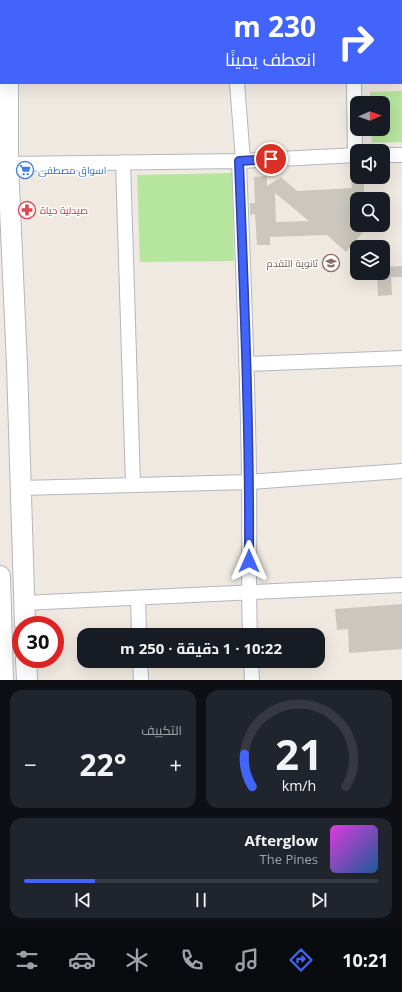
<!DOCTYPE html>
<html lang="ar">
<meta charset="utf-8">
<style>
:root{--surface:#171b24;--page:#20242c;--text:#f1f3f6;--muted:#9ea1a6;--line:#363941;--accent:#4264fb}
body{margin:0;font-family:"Open Sans",Cairo,sans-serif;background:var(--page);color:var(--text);direction:rtl;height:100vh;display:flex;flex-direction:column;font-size:15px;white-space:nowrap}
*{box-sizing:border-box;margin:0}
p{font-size:13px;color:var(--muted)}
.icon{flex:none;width:22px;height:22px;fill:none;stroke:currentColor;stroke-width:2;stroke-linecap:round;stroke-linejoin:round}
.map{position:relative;height:680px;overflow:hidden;direction:ltr}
.sheet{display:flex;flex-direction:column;gap:10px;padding:10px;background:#0d0f14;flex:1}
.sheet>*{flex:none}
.top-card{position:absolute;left:0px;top:0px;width:402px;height:84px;box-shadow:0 4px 16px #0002;direction:rtl;background:#4264fb;color:#fff;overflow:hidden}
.needle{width:26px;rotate:88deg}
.tools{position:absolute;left:350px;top:96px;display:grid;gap:8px}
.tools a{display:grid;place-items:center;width:40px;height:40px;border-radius:8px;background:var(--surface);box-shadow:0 4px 16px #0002;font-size:20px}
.speed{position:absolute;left:12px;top:616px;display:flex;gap:8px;font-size:20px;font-weight:700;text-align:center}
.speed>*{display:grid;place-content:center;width:52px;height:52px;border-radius:50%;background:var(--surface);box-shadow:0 4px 16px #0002;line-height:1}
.speed .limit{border:6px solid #d22;background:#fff;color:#111}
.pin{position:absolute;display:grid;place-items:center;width:34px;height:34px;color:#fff;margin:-17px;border:2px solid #fff;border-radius:50%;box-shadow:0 1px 4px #0007}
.me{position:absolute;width:44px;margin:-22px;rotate:0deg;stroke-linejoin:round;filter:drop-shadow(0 0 3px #0008)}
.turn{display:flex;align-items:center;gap:14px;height:84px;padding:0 20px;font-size:18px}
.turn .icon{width:52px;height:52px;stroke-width:2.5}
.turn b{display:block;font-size:28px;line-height:34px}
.big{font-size:30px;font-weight:700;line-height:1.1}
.sheet .card{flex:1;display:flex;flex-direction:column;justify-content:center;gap:6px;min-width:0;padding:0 14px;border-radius:12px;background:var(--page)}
.sheet .dial{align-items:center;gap:0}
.dial svg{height:104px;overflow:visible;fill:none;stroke:var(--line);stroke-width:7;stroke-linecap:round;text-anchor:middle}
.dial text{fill:var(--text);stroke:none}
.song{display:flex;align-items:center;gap:12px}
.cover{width:48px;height:48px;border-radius:6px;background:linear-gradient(135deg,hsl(300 70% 55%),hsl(210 70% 35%))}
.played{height:4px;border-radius:2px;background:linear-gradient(90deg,var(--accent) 20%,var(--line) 20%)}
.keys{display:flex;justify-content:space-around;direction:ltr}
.heat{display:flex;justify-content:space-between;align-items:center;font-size:22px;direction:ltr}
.sheet .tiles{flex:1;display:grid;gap:10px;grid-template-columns:1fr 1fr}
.card:last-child{grid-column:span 2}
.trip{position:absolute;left:77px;top:628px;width:248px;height:40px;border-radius:12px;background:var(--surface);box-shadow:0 4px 16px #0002;font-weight:700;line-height:40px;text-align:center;direction:rtl}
.tabs{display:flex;height:64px;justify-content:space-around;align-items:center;background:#090b0e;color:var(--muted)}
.tabs .icon{width:28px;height:28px}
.tabs .selected{color:var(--accent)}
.tabs b{font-size:18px;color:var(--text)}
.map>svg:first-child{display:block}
.green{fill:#b6e59e}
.building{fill:#cbc7bf;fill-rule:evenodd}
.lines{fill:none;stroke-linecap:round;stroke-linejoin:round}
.minor-casing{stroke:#b4b7c1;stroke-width:16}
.secondary-casing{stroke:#b4b7c1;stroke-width:22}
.minor{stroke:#fff;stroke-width:14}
.secondary{stroke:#fff;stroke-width:20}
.route-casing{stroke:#2b41a3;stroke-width:10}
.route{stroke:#4264fb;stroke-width:7}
.labels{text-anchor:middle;stroke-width:3;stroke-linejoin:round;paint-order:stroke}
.shop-label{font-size:10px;fill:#366cbe;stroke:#fff;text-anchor:start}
.health-label{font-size:10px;fill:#be3a42;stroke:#fff;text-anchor:start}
.education-label{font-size:10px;fill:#785e54;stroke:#fff;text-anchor:end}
</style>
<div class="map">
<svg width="402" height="680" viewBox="0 0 402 680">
<rect width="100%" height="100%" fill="#efe9e1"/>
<path class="green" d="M402,91V142L372,143L371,129H383V103H370V92Z
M232,173L234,261L140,262L137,175Z"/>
<path class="building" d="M267,176V186L281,177L297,191L352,188L351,181L364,180V199H357V225H369L346,252L327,235L270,237V245H257L255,214L250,215V203H255L254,177ZM275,193L309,221L276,222Z
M402,266V277H391L392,295L378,296L377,273H383V267Z
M402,604V649L349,653L348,629L337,630L335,609Z"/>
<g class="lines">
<g class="minor-casing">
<path id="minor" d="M117,0V1
M231,0V1
M353,0V1
M401,75H402
M237,83L243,160
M354,83L355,155
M383,155H402
M239,161C243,267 248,374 249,481C250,532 248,584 250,635
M123,162L133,484
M8,164L239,161L357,155
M246,364L402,358
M21,488L249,482L402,471
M138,598L139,635
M24,603L402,585
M140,661L141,680
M251,661L252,680"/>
</g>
<g class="secondary-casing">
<path id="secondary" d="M6,0V1
M8,83V164L17,365L25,625
M0,576L3,680
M26,659L27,680"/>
</g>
<use href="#minor" class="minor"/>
<use href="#secondary" class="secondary"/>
</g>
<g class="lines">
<g class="route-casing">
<path id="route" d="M249,561C250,427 244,294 239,161L271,159"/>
</g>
<use href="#route" class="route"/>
</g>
<defs>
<g id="supermarket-ring" transform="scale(0.9)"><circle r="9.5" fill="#fff" stroke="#3f7fe0" stroke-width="1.5"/><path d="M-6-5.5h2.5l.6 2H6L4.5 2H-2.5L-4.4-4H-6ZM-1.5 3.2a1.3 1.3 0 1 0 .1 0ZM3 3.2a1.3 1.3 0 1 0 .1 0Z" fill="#3f7fe0"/></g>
<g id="pharmacy-ring" transform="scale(0.9)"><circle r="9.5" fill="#fff" stroke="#e0444e" stroke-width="1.5"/><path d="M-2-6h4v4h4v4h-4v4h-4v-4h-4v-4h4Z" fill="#e0444e"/></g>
<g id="school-ring" transform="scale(0.9)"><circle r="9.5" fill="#fff" stroke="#8d6e63" stroke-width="1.5"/><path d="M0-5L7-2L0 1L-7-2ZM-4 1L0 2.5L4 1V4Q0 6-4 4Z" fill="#8d6e63"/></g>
</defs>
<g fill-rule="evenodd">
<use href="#supermarket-ring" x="25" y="170"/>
<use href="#pharmacy-ring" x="27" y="210"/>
<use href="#school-ring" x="331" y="263"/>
</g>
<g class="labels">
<g class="shop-label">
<text x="38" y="174">اسواق مصطفى</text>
</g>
<g class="health-label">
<text x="40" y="214">صيدلية حياة</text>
</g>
<g class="education-label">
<text x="318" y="267">ثانوية التقدم</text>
</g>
</g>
</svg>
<div class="tools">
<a><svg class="needle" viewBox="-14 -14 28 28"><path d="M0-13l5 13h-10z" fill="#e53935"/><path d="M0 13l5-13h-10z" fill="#9ea1a6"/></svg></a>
<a><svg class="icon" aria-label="sound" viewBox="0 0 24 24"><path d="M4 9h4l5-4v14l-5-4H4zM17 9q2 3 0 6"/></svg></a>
<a><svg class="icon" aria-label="search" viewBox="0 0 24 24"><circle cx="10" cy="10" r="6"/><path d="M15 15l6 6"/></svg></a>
<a><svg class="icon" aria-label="layers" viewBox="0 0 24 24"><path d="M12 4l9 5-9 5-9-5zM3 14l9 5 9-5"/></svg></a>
</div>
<div class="speed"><div class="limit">30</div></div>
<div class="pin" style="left:271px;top:159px;background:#d93025"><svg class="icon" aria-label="arrive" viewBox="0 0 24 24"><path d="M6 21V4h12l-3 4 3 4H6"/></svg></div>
<svg class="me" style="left:249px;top:561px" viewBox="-20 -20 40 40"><path d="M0-17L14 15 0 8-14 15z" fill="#4264fb" stroke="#fff" stroke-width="4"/></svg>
<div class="trip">10:22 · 1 دقيقة · 250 m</div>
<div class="top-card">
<div class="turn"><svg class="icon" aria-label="right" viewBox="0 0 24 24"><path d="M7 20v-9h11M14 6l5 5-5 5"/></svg><div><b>230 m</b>انعطف يمينًا</div></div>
</div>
</div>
<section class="sheet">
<div class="tiles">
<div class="card dial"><svg viewBox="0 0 100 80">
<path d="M14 69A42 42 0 1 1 86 69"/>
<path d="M14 69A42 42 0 0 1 8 44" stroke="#4264fb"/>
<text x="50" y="56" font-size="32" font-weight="700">21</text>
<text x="50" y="72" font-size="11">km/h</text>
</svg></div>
<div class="card"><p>التكييف</p>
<div class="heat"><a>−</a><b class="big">22°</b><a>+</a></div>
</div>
<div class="card">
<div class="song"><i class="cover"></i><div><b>Afterglow</b><p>The Pines</p></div></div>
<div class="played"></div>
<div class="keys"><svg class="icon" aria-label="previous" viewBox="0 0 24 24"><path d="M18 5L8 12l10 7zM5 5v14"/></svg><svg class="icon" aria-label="pause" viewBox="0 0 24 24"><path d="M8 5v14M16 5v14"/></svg><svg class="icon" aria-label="next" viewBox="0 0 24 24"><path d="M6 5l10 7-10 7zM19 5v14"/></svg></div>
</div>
</div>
</section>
<nav class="tabs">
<b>10:21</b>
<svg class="icon selected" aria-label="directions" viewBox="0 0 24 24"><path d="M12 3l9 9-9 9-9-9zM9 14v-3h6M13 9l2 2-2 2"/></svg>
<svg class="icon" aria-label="music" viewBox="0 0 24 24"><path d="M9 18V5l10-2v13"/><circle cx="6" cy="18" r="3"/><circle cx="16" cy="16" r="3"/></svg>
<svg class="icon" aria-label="phone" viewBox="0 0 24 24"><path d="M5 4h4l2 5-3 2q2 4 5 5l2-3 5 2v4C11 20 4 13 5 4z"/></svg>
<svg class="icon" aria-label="climate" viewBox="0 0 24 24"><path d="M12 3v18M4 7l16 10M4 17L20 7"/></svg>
<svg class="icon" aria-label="car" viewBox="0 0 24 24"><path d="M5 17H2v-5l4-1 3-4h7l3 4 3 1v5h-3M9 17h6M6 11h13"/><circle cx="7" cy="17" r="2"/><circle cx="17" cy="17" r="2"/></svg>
<svg class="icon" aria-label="filters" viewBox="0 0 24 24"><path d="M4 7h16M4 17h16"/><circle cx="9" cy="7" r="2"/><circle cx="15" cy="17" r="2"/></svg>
</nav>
